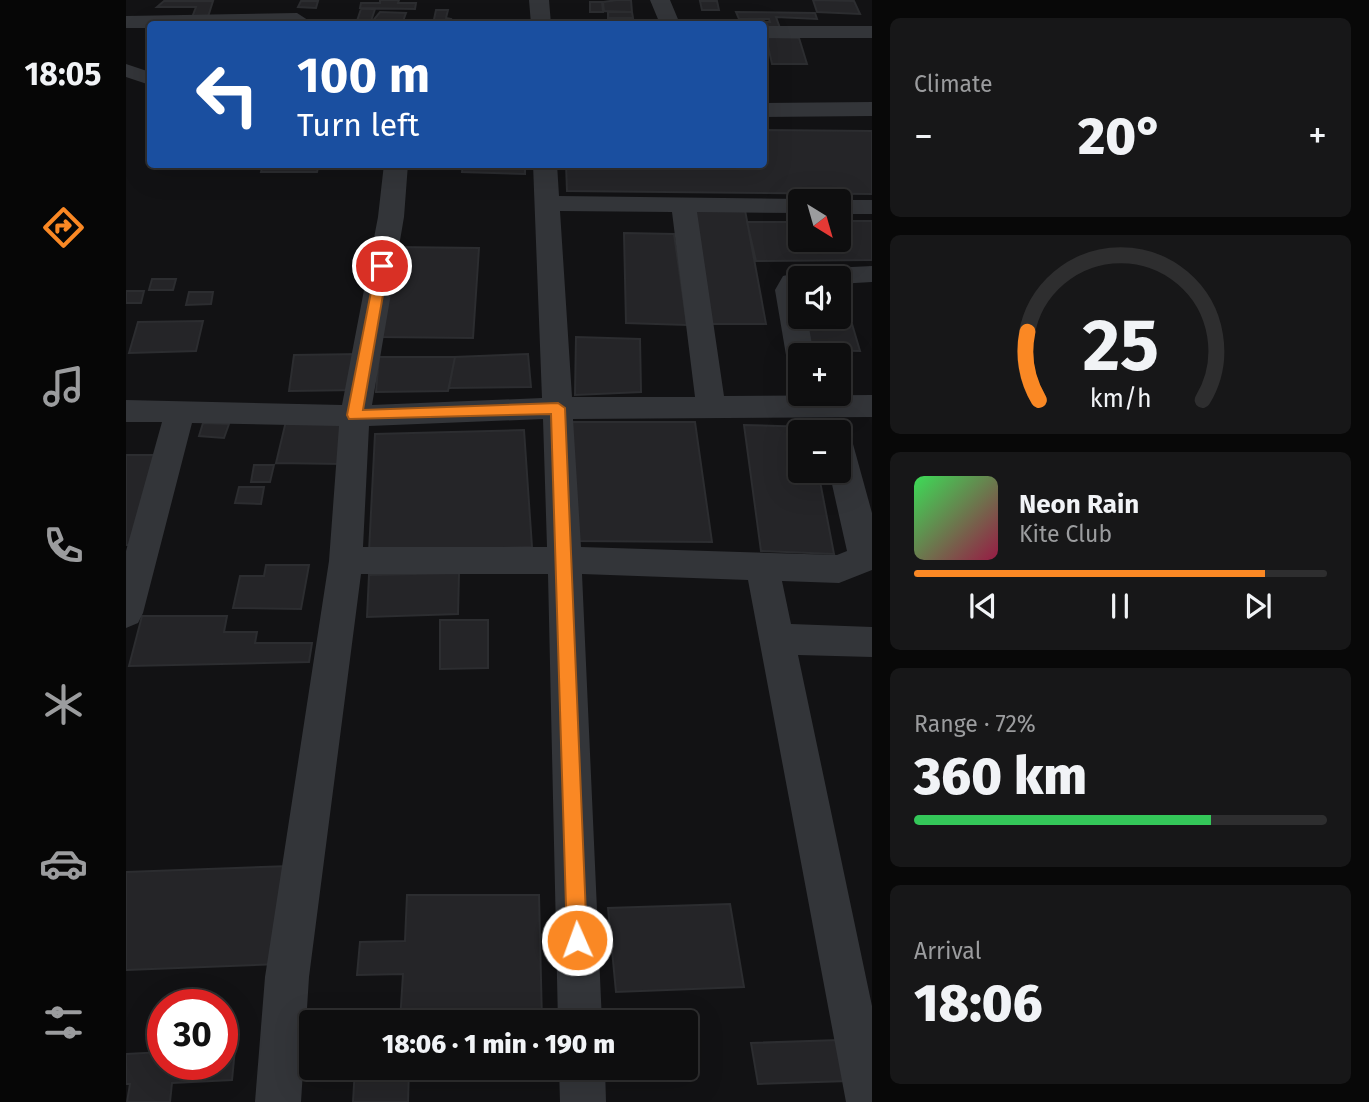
<!DOCTYPE html>
<meta charset="utf-8">
<style>
:root{--surface:#0e0e0f;--page:#171718;--text:#f1f3f6;--muted:#9b9c9e;--line:#2e2e2f;--accent:#fa8824}
body{margin:0;font-family:"Fira Sans",sans-serif;background:var(--page);color:var(--text);height:100vh;display:flex;flex-direction:column;font-size:26px;white-space:nowrap}
*{box-sizing:border-box;margin:0}
p{font-size:23px;color:var(--muted)}
.icon{flex:none;width:38px;height:38px;fill:none;stroke:currentColor;stroke-width:2;stroke-linecap:round;stroke-linejoin:round}
.map{position:relative;flex:1;overflow:hidden}
.side{display:flex;flex-direction:column;gap:18px;padding:18px;background:#080808;width:497px}
.side>*{flex:none}
.banner{position:absolute;left:21px;top:21px;width:620px;height:147px;border-radius:7px;box-shadow:0 7px 28px #0002,0 0 0 2px var(--line);background:#1a4fa0;color:#fff;overflow:hidden}
.needle{width:46px;rotate:143deg}
.controls{position:absolute;left:662px;top:189px;display:grid;gap:14px}
.controls a{display:grid;place-items:center;width:63px;height:63px;border-radius:7px;background:var(--surface);box-shadow:0 7px 28px #0002,0 0 0 2px var(--line);font-size:35px}
.speed{position:absolute;left:21px;top:989px;display:flex;gap:14px;font-size:35px;font-weight:700;text-align:center}
.speed>*{display:grid;place-content:center;width:91px;height:91px;border-radius:50%;background:var(--surface);box-shadow:0 7px 28px #0002,0 0 0 2px var(--line);line-height:1}
.speed .limit{border:10px solid #d22;background:#fff;color:#111}
.pin{position:absolute;display:grid;place-items:center;width:60px;height:60px;color:#fff;margin:-30px;border:4px solid #fff;border-radius:50%;box-shadow:0 2px 7px #0007}
.me{position:absolute;width:77px;margin:-38px;rotate:358deg;stroke-linejoin:round;filter:drop-shadow(0 0 5px #0008)}
.turn{display:flex;align-items:center;gap:24px;height:147px;padding:0 35px;font-size:32px}
.turn .icon{width:91px;height:91px;stroke-width:2.5}
.turn b{display:block;font-size:49px;line-height:60px}
.big{font-size:52px;font-weight:800;line-height:1.1}
.side .widget{flex:1;display:flex;flex-direction:column;justify-content:center;gap:10px;min-width:0;padding:0 24px;border-radius:10px;background:var(--page)}
.side .dial{align-items:center;gap:0}
.dial svg{height:182px;overflow:visible;fill:none;stroke:var(--line);stroke-width:7;stroke-linecap:round;text-anchor:middle}
.dial text{fill:var(--text);stroke:none}
.song{display:flex;align-items:center;gap:21px}
.cover{width:84px;height:84px;border-radius:10px;background:linear-gradient(135deg,hsl(130 70% 55%),hsl(340 70% 35%))}
.played{height:7px;border-radius:4px;background:linear-gradient(90deg,var(--accent) 85%,var(--line) 85%)}
.keys{display:flex;justify-content:space-around;direction:ltr}
.heat{display:flex;justify-content:space-between;align-items:center;font-size:38px;direction:ltr}
.charge{height:10px;border-radius:5px;background:linear-gradient(90deg,#34c759 72%,var(--line) 0)}
.trip{position:absolute;left:173px;top:1010px;width:399px;height:70px;border-radius:7px;background:var(--surface);box-shadow:0 7px 28px #0002,0 0 0 2px var(--line);font-weight:800;line-height:70px;text-align:center}
main{display:flex;flex:1;min-height:0}
.tab-bar{display:flex;flex-direction:column;width:126px;justify-content:space-around;align-items:center;background:#060606;color:var(--muted)}
.tab-bar .icon{width:49px;height:49px}
.tab-bar .selected{color:var(--accent)}
.tab-bar b{font-size:32px;color:var(--text)}
.map>svg:first-child{display:block}
.building{fill:#252528;stroke:#2c2d30;stroke-width:2}
.lines{fill:none;stroke-linecap:round;stroke-linejoin:round}
.minor{fill:#333539;fill-rule:evenodd}
.route{fill:#fa8824;stroke:#a25817;stroke-width:2}
</style>
<main>
<nav class="tab-bar">
<b>18:05</b>
<svg class="icon selected" aria-label="directions" viewBox="0 0 24 24"><path d="M12 3l9 9-9 9-9-9zM9 14v-3h6M13 9l2 2-2 2"/></svg>
<svg class="icon" aria-label="music" viewBox="0 0 24 24"><path d="M9 18V5l10-2v13"/><circle cx="6" cy="18" r="3"/><circle cx="16" cy="16" r="3"/></svg>
<svg class="icon" aria-label="phone" viewBox="0 0 24 24"><path d="M5 4h4l2 5-3 2q2 4 5 5l2-3 5 2v4C11 20 4 13 5 4z"/></svg>
<svg class="icon" aria-label="climate" viewBox="0 0 24 24"><path d="M12 3v18M4 7l16 10M4 17L20 7"/></svg>
<svg class="icon" aria-label="car" viewBox="0 0 24 24"><path d="M5 17H2v-5l4-1 3-4h7l3 4 3 1v5h-3M9 17h6M6 11h13"/><circle cx="7" cy="17" r="2"/><circle cx="17" cy="17" r="2"/></svg>
<svg class="icon" aria-label="filters" viewBox="0 0 24 24"><path d="M4 7h16M4 17h16"/><circle cx="9" cy="7" r="2"/><circle cx="15" cy="17" r="2"/></svg>
</nav>
<div class="map">
<svg width="746" height="1102" viewBox="0 0 746 1102">
<rect width="100%" height="100%" fill="#121214"/>
<path class="building" d="M254,0H273L272,3H290L289,9L234,8L235,3H254Z
M491,0H505L506,12L478,11L477,2Z
M687,0L728,1L734,14L691,12Z
M38,1H87L81,20H65L70,7H31Z
M175,1H192L190,8L172,7Z
M574,1H591L593,10H576Z
M464,2H476L477,12H464Z
M235,9H249L244,24H230Z
M310,10H322L320,18L325,19L323,24H307Z
M254,12L280,13L276,24H282L245,23Z
M482,12H506L507,18H482Z
M610,12L689,13L691,19L650,17L654,28H637V24H611L610,21L644,22L643,19H613Z
M640,37L673,38L681,64H646Z
M637,130L746,131V194L441,191L440,164H637Z
M137,164H193L191,172H135Z
M337,164H399V174L336,172Z
M619,210L640,324H582L565,211Z
M712,221H746V260L630,261L621,222H674V240H712Z
M498,233L548,234L561,325L500,323Z
M268,247L353,248L347,338L255,337Z
M26,279H50L47,290H23Z
M0,291H18L15,303H0Z
M63,292H87L85,304L60,305Z
M77,321L70,351L3,353L12,322Z
M675,323L726,324L734,351L681,350Z
M450,337L514,339L515,392L449,395Z
M235,354L231,390L163,391L168,355Z
M402,354L405,387L323,388L329,357Z
M253,357H329L322,391L250,392Z
M160,421L224,422L218,464L150,463Z
M444,422H569L586,542L448,541Z
M77,423L103,424L98,438L73,436Z
M618,425L684,427L685,432H674V471H692L708,554L635,551Z
M398,430L406,547L243,552L249,434Z
M0,455H31L7,545H0Z
M128,465H148L144,482H125Z
M113,487H138L135,504L109,503Z
M140,565H183L175,609L107,608L114,576H138Z
M333,573L332,614L241,617L243,575Z
M16,616H101L98,632H131L129,643H186L183,662L3,666Z
M314,620H362V668L314,669Z
M164,866L154,964L0,970V872Z
M281,895H413L416,1022H274L277,974L231,975L234,942L279,941Z
M604,904L618,987L490,992L482,908Z
M713,1040L722,1081L632,1084L625,1043Z
M109,1049L106,1080L46,1083L44,1102H1L4,1084H0V1054L37,1052V1064H96V1050Z
M229,1068H283L282,1102H227Z"/>
<g class="lines">
<path class="minor" d="M403,0H423L425,24H405Z
M524,0H544L554,24H534Z
M171,13L188,24H24V28H0V16Z
M637,26H746V38H637Z
M0,64L24,72V85L0,77Z
M746,102V116L637,117V103Z
M258,164H282L278,217L246,405L416,398L407,164H431L433,196L674,199L683,201H674V213L571,212L598,396L746,395V417L447,419L455,547L711,555L721,551L703,471H712V433L723,436L727,444L746,513V570L713,583L656,581L665,624L746,627V657L672,655L746,1006V1102H720L622,580L456,574L476,1022H432L422,574H235L183,977L175,1102H129L139,977L203,561L213,426L66,423L17,613L12,623L0,628V551L36,422H0V400L216,405L252,217ZM434,211L546,212L569,397H446ZM417,419L421,547H237L243,426Z
M712,200H746V214H712V201H705Z
M746,266V282L712,284V278H674V317H681L688,355H674V365L664,362L660,355L649,290L657,276L685,269Z
M433,1068H479L480,1102H434Z"/>
</g>
<path class="route" d="M256,262L262,266L237,410L432,403L439,408L461,940L458,948L451,951L444,948L441,940L425,414L223,419L221,415L250,266Z"/>
</svg>
<div class="controls">
<a><svg class="needle" viewBox="-14 -14 28 28"><path d="M0-13l5 13h-10z" fill="#e53935"/><path d="M0 13l5-13h-10z" fill="#9b9c9e"/></svg></a>
<a><svg class="icon" aria-label="sound" viewBox="0 0 24 24"><path d="M4 9h4l5-4v14l-5-4H4zM17 9q2 3 0 6"/></svg></a>
<a>+</a>
<a>−</a>
</div>
<div class="speed"><div class="limit">30</div></div>
<div class="pin" style="left:256px;top:266px;background:#d93025"><svg class="icon" aria-label="arrive" viewBox="0 0 24 24"><path d="M6 21V4h12l-3 4 3 4H6"/></svg></div>
<svg class="me" style="left:451px;top:940px" viewBox="-20 -20 40 40"><circle r="17" fill="#fa8824" stroke="#fff" stroke-width="3"/><path d="M0-11L8 9 0 5-8 9z" fill="#fff"/></svg>
<div class="trip">18:06 · 1 min · 190 m</div>
<div class="banner">
<div class="turn"><svg class="icon" aria-label="left" viewBox="0 0 24 24"><path d="M17 20v-9H6M10 6l-5 5 5 5"/></svg><div><b>100 m</b>Turn left</div></div>
</div>
</div>
<section class="side">
<div class="widget"><p>Climate</p>
<div class="heat"><a>−</a><b class="big">20°</b><a>+</a></div>
</div>
<div class="widget dial"><svg viewBox="0 0 100 80">
<path d="M14 69A42 42 0 1 1 86 69"/>
<path d="M14 69A42 42 0 0 1 9 39" stroke="#fa8824"/>
<text x="50" y="56" font-size="32" font-weight="700">25</text>
<text x="50" y="72" font-size="11">km/h</text>
</svg></div>
<div class="widget">
<div class="song"><i class="cover"></i><div><b>Neon Rain</b><p>Kite Club</p></div></div>
<div class="played"></div>
<div class="keys"><svg class="icon" aria-label="previous" viewBox="0 0 24 24"><path d="M18 5L8 12l10 7zM5 5v14"/></svg><svg class="icon" aria-label="pause" viewBox="0 0 24 24"><path d="M8 5v14M16 5v14"/></svg><svg class="icon" aria-label="next" viewBox="0 0 24 24"><path d="M6 5l10 7-10 7zM19 5v14"/></svg></div>
</div>
<div class="widget"><p>Range · 72%</p><b class="big">360 km</b><div class="charge"></div></div>
<div class="widget"><p>Arrival</p><b class="big">18:06</b></div>
</section>
</main>
